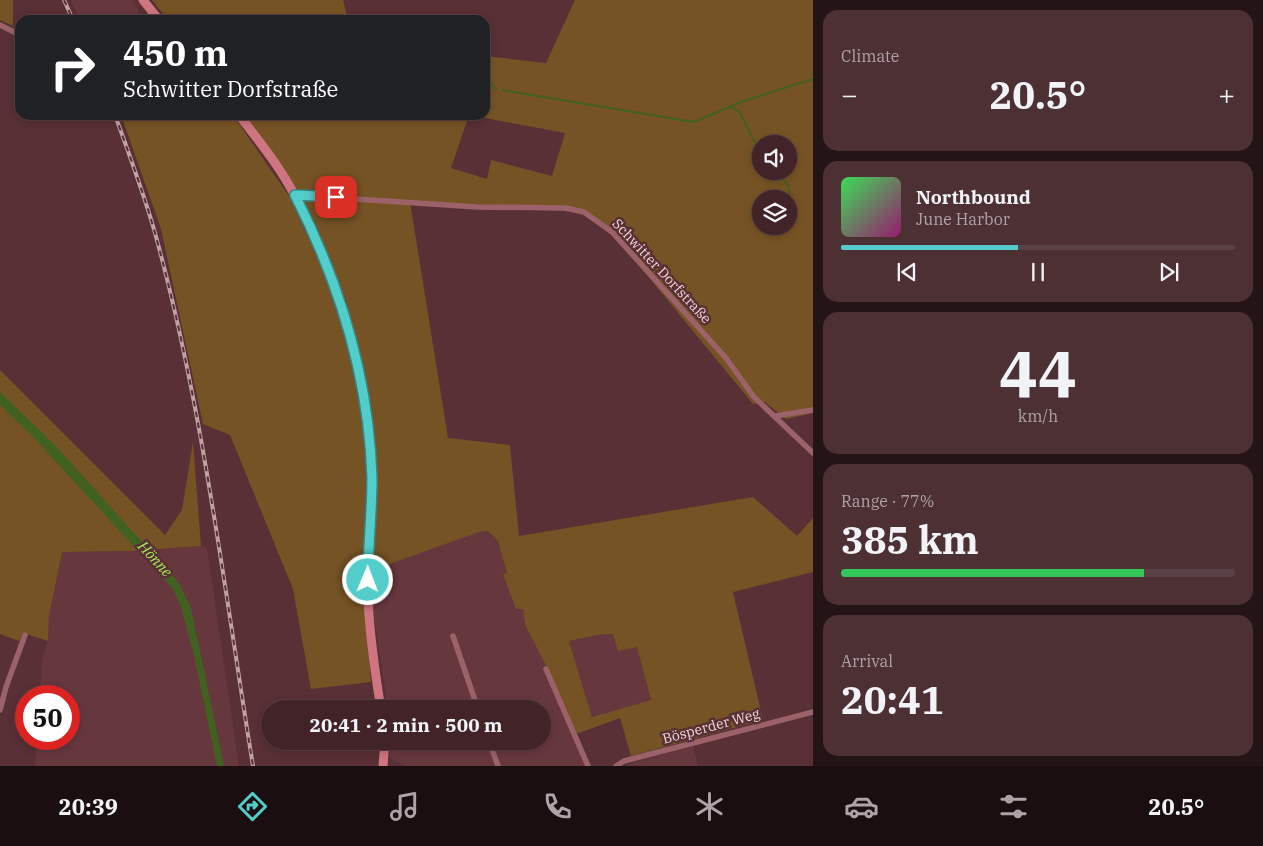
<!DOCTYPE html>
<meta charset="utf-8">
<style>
:root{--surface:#422428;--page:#4c3034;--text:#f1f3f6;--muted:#aea4a8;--line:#5a4145;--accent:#53cdc9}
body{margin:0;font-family:"IBM Plex Serif",serif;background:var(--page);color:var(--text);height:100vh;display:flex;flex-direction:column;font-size:19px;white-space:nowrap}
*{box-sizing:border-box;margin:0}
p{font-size:16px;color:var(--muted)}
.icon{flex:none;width:28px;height:28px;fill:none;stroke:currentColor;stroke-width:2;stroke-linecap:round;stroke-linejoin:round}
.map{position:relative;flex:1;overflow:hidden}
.drawer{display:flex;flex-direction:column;gap:10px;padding:10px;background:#241416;width:450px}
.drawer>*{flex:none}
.guide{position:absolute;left:15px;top:15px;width:475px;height:105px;border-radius:15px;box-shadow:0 2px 8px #0003,0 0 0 1px var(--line);background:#202124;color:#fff;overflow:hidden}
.controls{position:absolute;left:752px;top:135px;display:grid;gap:10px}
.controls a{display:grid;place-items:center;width:45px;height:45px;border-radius:50%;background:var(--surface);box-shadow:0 2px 8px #0003,0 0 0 1px var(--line);font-size:25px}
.speed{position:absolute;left:15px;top:685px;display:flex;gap:10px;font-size:25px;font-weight:700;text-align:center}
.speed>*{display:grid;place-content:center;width:65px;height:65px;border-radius:50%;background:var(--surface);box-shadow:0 2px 8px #0003,0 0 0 1px var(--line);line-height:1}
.speed .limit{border:8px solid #d22;background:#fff;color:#111}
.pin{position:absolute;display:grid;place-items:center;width:42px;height:42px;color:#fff;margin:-21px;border-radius:10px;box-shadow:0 2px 8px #0006}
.me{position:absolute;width:55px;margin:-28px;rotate:1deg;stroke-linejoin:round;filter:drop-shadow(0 0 4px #0008)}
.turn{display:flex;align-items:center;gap:18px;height:105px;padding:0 25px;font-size:22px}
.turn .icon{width:65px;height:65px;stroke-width:2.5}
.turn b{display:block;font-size:35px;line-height:42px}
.big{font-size:38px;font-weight:700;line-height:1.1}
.drawer .widget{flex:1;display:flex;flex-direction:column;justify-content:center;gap:8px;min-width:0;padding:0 18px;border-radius:15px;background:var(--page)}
.drawer .dial{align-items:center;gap:0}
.dial b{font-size:65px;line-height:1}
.song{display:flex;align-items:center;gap:15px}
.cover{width:60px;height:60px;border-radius:8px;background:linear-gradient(135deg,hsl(130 70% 55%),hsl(320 70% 35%))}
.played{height:5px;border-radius:2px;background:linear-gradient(90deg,var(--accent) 45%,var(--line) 45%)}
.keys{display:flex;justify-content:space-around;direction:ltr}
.heat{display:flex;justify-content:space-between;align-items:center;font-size:28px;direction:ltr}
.charge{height:8px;border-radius:4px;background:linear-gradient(90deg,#34c759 77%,var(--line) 0)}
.trip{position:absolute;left:261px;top:700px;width:290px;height:50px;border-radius:25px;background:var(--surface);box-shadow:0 2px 8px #0003,0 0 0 1px var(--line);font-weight:700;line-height:50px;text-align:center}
.tabs{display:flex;height:80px;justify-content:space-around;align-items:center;background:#1a0e10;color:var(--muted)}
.tabs .icon{width:35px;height:35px}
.tabs .on{color:var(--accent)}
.tabs b{font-size:22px;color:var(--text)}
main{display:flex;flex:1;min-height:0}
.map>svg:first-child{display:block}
.built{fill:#67373e}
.green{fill:#765324;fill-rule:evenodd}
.water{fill:#416121}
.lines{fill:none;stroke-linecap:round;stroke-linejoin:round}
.stream{stroke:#416121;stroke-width:2}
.minor{stroke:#9b6269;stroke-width:5.5}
.secondary{stroke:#ce7581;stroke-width:9}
.rail-casing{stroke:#c0a1a4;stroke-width:4}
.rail{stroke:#583035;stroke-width:2;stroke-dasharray:5.5;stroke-linecap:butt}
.route-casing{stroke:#368583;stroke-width:12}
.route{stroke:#53cdc9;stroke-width:9}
.labels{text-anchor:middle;stroke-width:5;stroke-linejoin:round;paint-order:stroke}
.street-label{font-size:14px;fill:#f0d5d7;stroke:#583035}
.water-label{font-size:15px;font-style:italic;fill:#a4ed58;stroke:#583035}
</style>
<main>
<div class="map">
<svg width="813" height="766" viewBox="0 0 813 766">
<rect width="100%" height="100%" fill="#583035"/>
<path class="built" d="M71,0H132L138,9L137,16L134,20H80Z
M488,531L498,541L507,573L503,574L523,609L525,625L552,677L591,766H405L390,758V741H542V709H388L372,603L373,570L479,532Z
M201,546L207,548L239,766H35L37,739H69V696H40L42,661L48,641L49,616L62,552L132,551Z
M613,634L637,646L651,700L592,717L569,641L597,635Z
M693,746L698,766H624L629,764Z"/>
<path class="green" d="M0,0H13V26L0,20Z
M152,0H343L348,20H168Z
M575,0H813V413L786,419L765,402L753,404L614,235L586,213L565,208L410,202L448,438L510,445L519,536L753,497L797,536L813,518V572L733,592L763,720L631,756L620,718L576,734L552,677L525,625L523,609H516L503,574L507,573L498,541L488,531L479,532L373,570L375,467L362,363L346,300L315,222L283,167L244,115H485V56L546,63ZM469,115L565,133L552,176L491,160L487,179L451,168ZM761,144H789V171H761ZM761,199H789V226H761ZM613,634L618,651L637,647L651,700L592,717L569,641L597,635Z
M121,115H233L289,196L339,302L364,417L368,481L364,600L371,682L311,689L293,589L230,435L203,424L161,229Z
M0,370L165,535L182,510L193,442L201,546L132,551L62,552L49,616L48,641L23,633L19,641L0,634Z"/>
<path class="water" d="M0,392L56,446L179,583L191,608L224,766H217L194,655L181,607L173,589L35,439L0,405Z"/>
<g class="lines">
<path class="stream" d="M485,76L496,89
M502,90L694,122L741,102L813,79
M731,107L739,111L761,154
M774,171L788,185L792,207"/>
<path class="minor" d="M142,20L153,13
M0,25L20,35
M295,195L477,207L565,208L584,212L612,232L726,358L754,397L813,453
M775,416L813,410
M453,636L478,709
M546,669L588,766
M0,710L6,687L25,635
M489,741L498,766
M616,766L624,761L813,712"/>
<path class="secondary" d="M143,0L159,20
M239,115C259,141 280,167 295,196C342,282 370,380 372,478C372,519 366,559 368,600C370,636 375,673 381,709
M383,766L385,741"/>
<g class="rail-casing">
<path id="rail" d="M64,0L73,20
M115,115C129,154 144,194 155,233C203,407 224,588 253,766"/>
</g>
<use href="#rail" class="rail"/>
</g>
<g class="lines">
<g class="route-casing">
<path id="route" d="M336,197L295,195C340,284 369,377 372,478C372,512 368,546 368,580"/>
</g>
<use href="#route" class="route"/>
</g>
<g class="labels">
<g class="street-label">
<text transform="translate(662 271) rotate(47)" y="5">Schwitter Dorfstraße</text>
<text transform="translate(711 726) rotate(-15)" y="5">Bösperder Weg</text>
</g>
<g class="water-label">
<text transform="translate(155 559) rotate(47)" y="5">Hönne</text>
</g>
</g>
</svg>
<div class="controls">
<a><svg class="icon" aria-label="sound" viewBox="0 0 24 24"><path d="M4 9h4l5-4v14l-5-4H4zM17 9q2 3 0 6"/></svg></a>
<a><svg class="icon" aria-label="layers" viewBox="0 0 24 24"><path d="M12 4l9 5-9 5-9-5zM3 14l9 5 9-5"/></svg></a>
</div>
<div class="speed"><div class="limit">50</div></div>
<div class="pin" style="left:336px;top:197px;background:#d93025"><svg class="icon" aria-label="arrive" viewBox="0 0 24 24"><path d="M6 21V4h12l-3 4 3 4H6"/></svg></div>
<svg class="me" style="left:368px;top:580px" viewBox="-20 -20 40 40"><circle r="17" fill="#53cdc9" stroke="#fff" stroke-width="3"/><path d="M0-11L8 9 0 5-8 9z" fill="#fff"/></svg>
<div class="trip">20:41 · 2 min · 500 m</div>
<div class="guide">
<div class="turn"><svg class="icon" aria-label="right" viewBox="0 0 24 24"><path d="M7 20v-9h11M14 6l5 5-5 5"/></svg><div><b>450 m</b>Schwitter Dorfstraße</div></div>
</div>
</div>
<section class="drawer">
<div class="widget"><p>Climate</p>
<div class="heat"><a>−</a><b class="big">20.5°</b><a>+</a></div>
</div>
<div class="widget">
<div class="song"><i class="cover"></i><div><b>Northbound</b><p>June Harbor</p></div></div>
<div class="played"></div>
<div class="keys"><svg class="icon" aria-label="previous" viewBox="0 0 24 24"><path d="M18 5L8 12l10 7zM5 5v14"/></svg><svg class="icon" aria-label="pause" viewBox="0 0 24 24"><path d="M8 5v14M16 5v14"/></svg><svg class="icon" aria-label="next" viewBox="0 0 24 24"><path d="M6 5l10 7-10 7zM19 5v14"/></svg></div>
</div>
<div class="widget dial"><b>44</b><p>km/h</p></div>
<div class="widget"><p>Range · 77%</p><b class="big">385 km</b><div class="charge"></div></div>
<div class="widget"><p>Arrival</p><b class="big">20:41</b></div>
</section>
</main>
<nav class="tabs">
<b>20:39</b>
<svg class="icon on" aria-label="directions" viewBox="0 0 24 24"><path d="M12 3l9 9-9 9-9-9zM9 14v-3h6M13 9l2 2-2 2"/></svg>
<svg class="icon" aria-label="music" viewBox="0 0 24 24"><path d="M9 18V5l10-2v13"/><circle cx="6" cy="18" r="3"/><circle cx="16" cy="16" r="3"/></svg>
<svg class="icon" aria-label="phone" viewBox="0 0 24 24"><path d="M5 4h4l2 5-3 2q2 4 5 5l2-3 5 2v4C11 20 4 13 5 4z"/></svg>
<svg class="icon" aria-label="climate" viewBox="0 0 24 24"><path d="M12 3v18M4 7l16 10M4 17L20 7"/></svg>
<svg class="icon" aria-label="car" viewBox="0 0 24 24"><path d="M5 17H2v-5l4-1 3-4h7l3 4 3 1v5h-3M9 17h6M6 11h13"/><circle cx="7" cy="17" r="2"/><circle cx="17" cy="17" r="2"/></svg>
<svg class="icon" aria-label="filters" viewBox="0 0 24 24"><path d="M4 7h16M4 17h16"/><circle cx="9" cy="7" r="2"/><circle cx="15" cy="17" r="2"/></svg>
<b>20.5°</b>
</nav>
